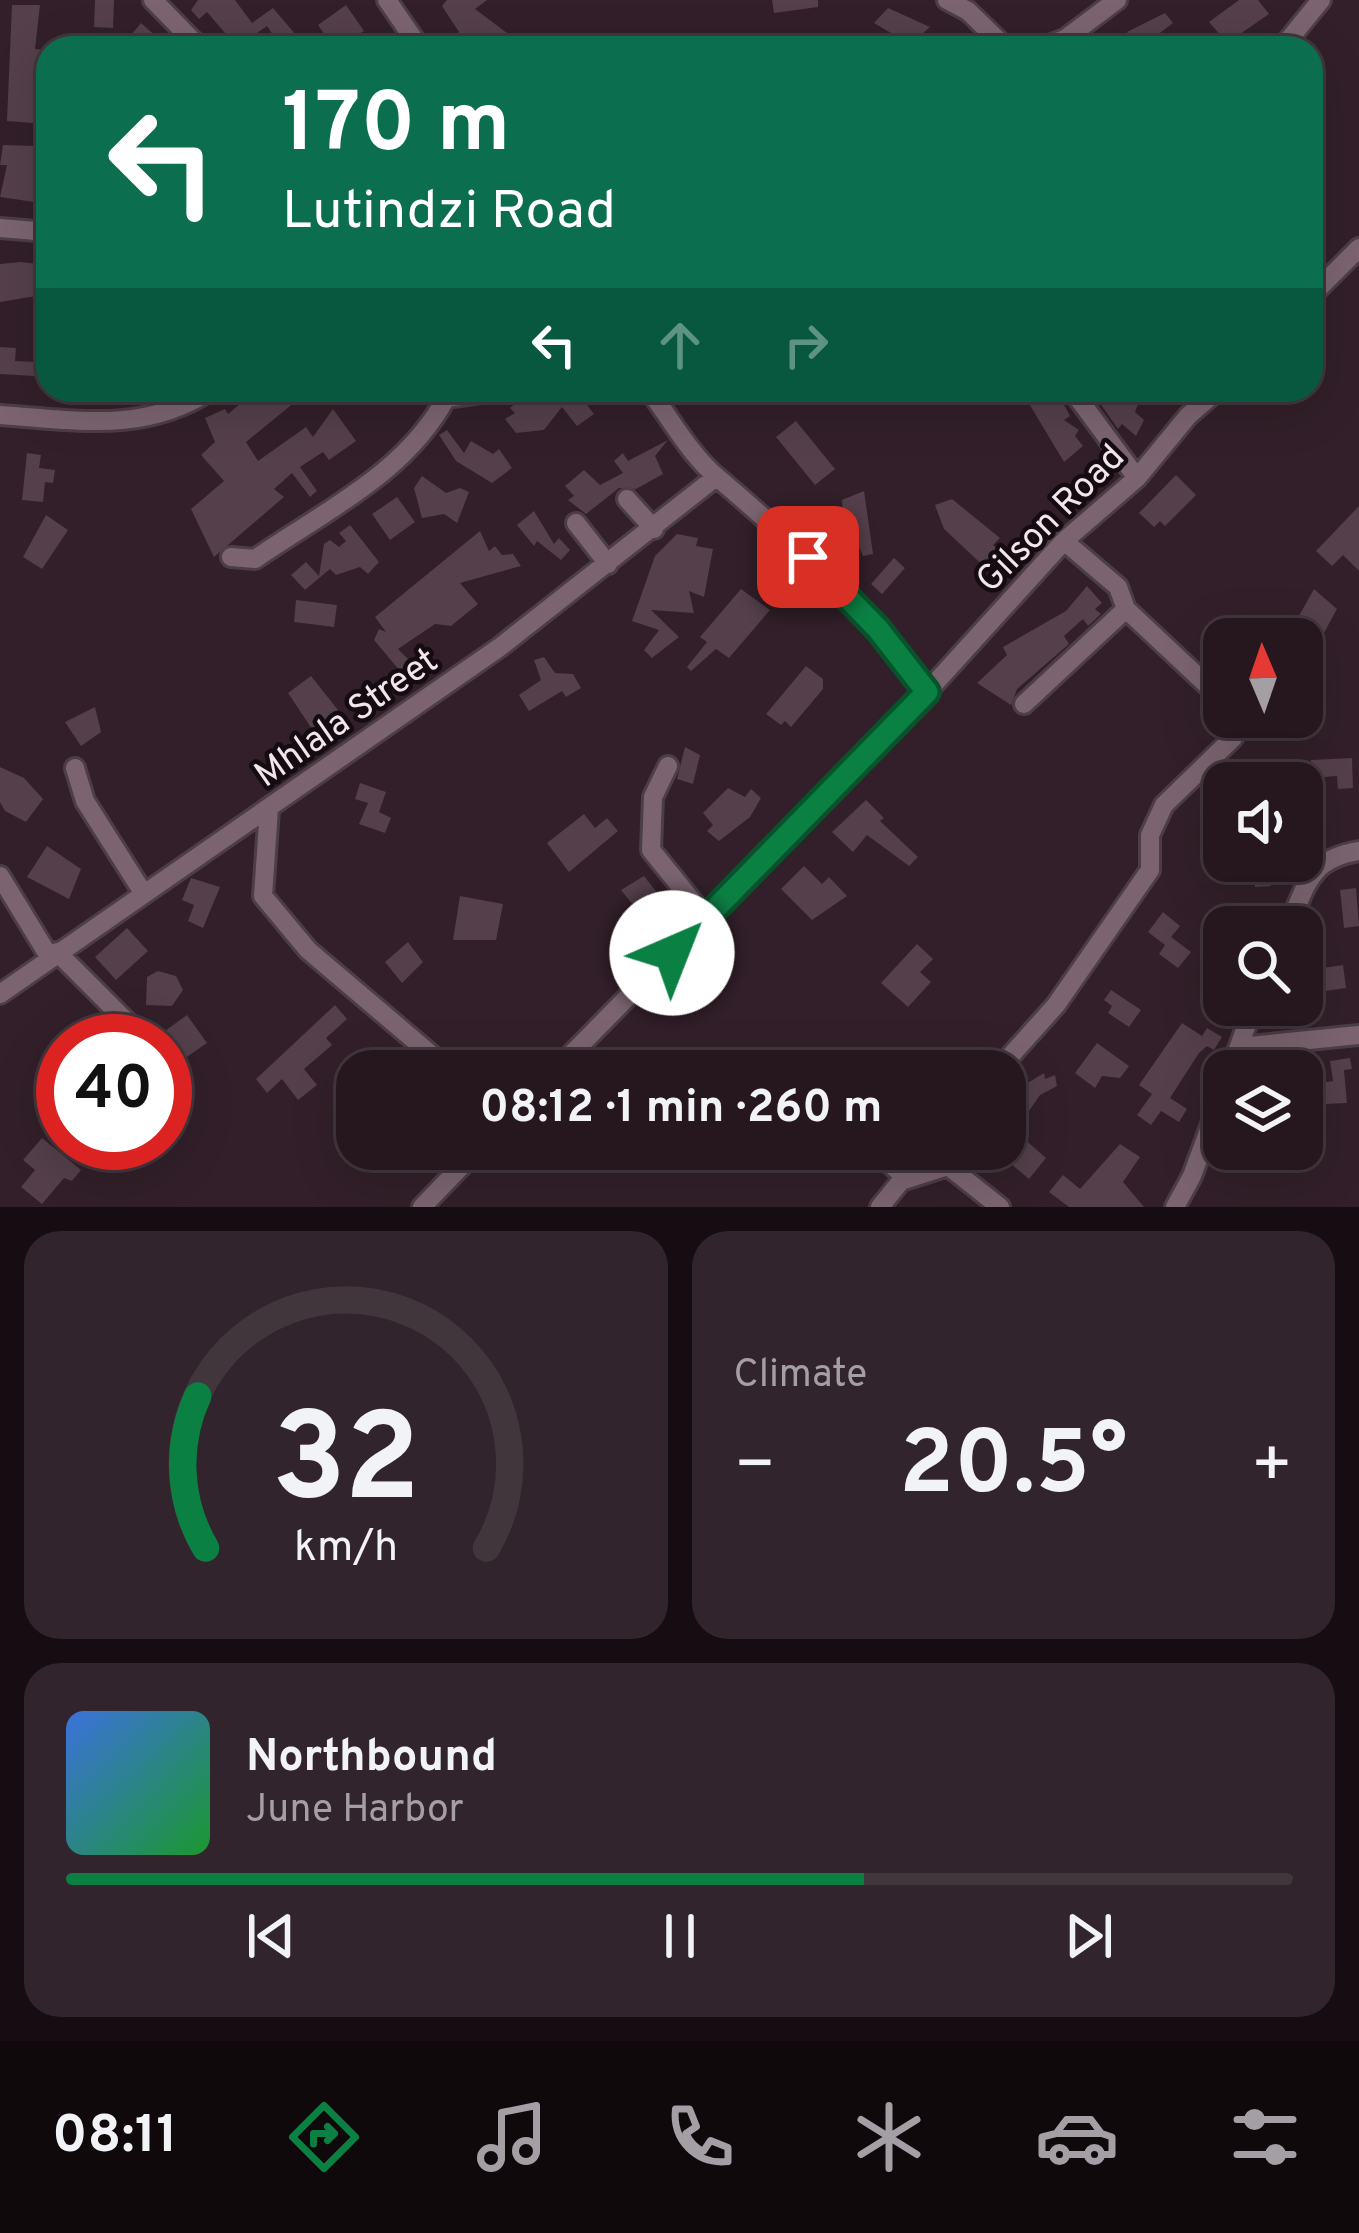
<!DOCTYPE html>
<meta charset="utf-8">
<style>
:root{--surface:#26171f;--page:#32242c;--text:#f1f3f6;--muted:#a49fa4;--line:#42363d;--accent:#0b8043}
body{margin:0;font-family:Overpass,sans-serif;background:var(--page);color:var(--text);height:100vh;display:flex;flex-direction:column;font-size:45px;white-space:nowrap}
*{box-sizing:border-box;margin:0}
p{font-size:39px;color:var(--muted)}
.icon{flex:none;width:66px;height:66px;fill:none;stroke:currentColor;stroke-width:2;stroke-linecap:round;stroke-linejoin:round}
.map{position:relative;height:1207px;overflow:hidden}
.drawer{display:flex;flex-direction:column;gap:24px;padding:24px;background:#150d11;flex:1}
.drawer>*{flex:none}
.top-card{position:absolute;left:36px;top:36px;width:1287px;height:366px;border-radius:36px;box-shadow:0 12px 48px #0002,0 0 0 3px var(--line);background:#0b6e4f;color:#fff;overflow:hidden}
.needle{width:78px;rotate:358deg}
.buttons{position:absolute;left:1203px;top:618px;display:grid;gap:24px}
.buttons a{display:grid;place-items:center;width:120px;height:120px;border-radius:24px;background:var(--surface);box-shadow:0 12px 48px #0002,0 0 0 3px var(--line);font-size:60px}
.speed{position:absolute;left:36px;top:1014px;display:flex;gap:24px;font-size:60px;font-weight:700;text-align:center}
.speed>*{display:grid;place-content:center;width:156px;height:156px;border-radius:50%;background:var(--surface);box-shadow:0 12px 48px #0002,0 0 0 3px var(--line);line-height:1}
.speed .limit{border:18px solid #d22;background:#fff;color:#111}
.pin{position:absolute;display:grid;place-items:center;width:102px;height:102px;color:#fff;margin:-51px;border-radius:24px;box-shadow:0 6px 18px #0006}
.me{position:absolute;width:132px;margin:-66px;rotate:44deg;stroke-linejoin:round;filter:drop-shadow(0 0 9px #0008)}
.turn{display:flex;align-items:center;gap:42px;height:252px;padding:0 48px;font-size:54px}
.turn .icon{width:156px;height:156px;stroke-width:2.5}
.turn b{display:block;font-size:84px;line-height:102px}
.lanes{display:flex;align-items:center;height:114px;padding:0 48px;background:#0003;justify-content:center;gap:60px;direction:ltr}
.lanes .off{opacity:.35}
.big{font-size:90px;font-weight:700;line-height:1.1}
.drawer .card{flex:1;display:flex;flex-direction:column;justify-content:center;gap:18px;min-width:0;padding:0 42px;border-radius:36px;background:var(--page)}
.drawer .dial{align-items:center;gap:0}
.dial svg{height:312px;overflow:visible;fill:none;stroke:var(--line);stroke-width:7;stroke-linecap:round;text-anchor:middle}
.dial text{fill:var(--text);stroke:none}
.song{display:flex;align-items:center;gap:36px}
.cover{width:144px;height:144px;border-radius:18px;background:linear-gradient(135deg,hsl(220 70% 55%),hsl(130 70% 35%))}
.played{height:12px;border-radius:6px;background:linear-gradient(90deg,var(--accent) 65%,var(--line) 65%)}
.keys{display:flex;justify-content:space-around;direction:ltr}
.heat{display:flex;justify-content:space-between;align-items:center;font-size:66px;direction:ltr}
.drawer .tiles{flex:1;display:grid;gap:24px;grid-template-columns:1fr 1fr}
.card:last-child{grid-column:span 2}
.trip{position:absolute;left:336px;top:1050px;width:690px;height:120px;border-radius:36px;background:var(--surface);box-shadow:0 12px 48px #0002,0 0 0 3px var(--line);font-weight:700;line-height:120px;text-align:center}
.tabs{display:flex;height:192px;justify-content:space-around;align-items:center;background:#0f090c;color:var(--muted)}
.tabs .icon{width:84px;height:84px}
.tabs .on{color:var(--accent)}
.tabs b{font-size:54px;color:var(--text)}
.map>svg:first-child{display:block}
.building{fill:#543f4a}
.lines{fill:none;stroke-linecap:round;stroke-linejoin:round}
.minor-casing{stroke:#4d3d46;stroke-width:24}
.minor{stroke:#7b6470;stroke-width:18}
.route-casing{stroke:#07532c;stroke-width:30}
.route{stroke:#0b8043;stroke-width:21}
.labels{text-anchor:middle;stroke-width:9;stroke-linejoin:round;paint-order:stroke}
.street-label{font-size:36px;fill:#f3e5ec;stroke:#140c10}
</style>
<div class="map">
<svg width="1359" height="1207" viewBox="0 0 1359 1207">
<rect width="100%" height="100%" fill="#321f29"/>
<path class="building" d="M95,0H114L113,28L94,27Z
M198,0H235L252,23L273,8L307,48H282L267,26L235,48H223L217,39L225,33L207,12L199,19L191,10Z
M447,0H487L475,9L507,33L501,48H480L482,34L460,48H449L444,41L459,32L442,6Z
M772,0H818V7L774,13Z
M1239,0H1258L1269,14L1227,43L1209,22Z
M12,5H40L35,49L48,50L46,124L7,121Z
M346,5L364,31L334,48L318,25Z
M888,8L930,27L906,48H878L891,33L874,23Z
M1165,13L1173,23L1140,48L1127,32Z
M141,23L169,48H134L127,40Z
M3,145L37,146L35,175H48V204L0,197L7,165H0Z
M21,262L48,265V294L0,302V264Z
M0,347L16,348L15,361L36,362L35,376L0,374Z
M257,390H285L295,402L246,442L258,461L306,427L313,437L333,409L356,441L329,460L323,452L300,467L317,491L310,497L292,473L274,489L284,497L214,557L191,509L224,481L201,455L215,442L205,418L225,409L228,414Z
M552,390H597L584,401L594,414L577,426L562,407L544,430L516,433L505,419L515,413L510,408L527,393L535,402Z
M1010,390H1049L1060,397L1070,416L1064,420L1079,430L1075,436L1083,446L1064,462L1028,402L1018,404Z
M1100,390H1122L1138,404L1135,412L1144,420L1136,436L1122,424L1118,429L1095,396Z
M796,421L835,469L815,485L776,437Z
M447,430L464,453L471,441L493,454L499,449L512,468L492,483L456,461L439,435Z
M668,440L655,456L663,474L636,489L619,488L586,514L568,500L574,496L565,486L584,470L600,485L623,473L614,461L623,453L628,461Z
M27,453L41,455L39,468L55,470L53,483L45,482L43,502L22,500Z
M1176,475L1196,495L1165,526L1160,521L1154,527L1139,513Z
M422,476L446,493L460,488L469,492L457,523L444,514L422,518L414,488Z
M864,491L873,554L863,556L857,543L847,547L845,530L819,531L818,519L843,513L842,500Z
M397,497L415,522L390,540L372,514Z
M952,499L1000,538L993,545L1005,556L990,572L944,529L935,505Z
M1359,506V571L1343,555L1332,566L1316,551Z
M534,511L554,544L559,538L570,550L561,560L537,541L534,546L517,525Z
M46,515L68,530L42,569L23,557Z
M350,525L379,562L368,574L360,567L336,575L330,569L305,590L291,575L306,562L319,576L324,544L330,540L339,547L346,541L339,533Z
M480,531L489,551L495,546L502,555L513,554L521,566L460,583L478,604L451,626L435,624L398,649L410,661L400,671L374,640L379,629L386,632L375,617Z
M677,534L698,538L696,546L713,549L704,597L689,591L694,613L651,610L679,637L652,658L644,650L659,630L632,621L655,556Z
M894,558L905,568L882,594L871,584Z
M1087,586L1102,603L1095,609L1101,614L1088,626L1083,619L1064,636L1069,644L1017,689L1011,705L977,683L1007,655L1003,647L1066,611Z
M741,589L770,610L729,658L716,649L691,671L687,667L707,642L700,637Z
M1314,589L1337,609L1314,651L1302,639H1286Z
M296,600L337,605L334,627L294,622Z
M544,657L555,673L573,674L581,688L566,697L562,691L529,711L519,695L541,680L534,660Z
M806,666L823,679V689L791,727L785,721L781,725L766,714Z
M311,676L338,710L312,729L288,693Z
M95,707L101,732L81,746L65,722Z
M685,747L700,755L693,784L677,779Z
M1352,758L1353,788L1338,789L1337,776L1312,778L1311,760Z
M0,767L24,778L43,799L26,822L5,811L0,802Z
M360,783L386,792L379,812L391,818L385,833L359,824L368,803L355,799Z
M728,788L745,797L751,789L761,798L750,817L719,841L707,831L713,825L703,813Z
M866,800L884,818L880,821L918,857L909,866L867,835L853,852L832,832Z
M584,814L595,828L607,818L618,831L569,872L547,843Z
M47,846L81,869L69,899L27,877Z
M1231,861H1269L1271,886L1255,887L1254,876L1233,878Z
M804,866L822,884L829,877L847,896L812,920L781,889Z
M644,876L662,899L642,916L621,890Z
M191,878L220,887L203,928L188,921L194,905L182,900Z
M1356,888L1359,926L1344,928L1340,890Z
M460,896L503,904L496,940H453Z
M1219,906L1233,917L1238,910L1261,927H1218L1208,920Z
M1163,912L1180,926L1171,937L1191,952L1178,968L1159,954L1165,945L1148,932Z
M127,928L148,951L116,980L95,957Z
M408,942L423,962L402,983L385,962Z
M917,944L933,959L920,972L931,982L908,1007L881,983Z
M1343,965L1346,988L1319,992L1321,1003L1302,1005V971Z
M158,971L176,976L183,990L172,1006L146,1005L147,977Z
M1111,990L1141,1010L1129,1027L1108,1013L1112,1006L1104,1000Z
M335,1005L347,1019L326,1038L332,1045L304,1069L317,1085L298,1100L282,1079L267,1093L256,1079Z
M187,1015L207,1043L178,1063L158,1036Z
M1182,1023L1202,1036L1207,1028L1222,1037L1214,1050L1207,1046L1199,1053L1170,1098L1187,1109L1179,1122L1161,1111L1151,1125L1137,1115L1152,1094L1139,1085Z
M1097,1043L1129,1066L1120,1078L1102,1076L1095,1088L1075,1073Z
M1350,1058L1352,1069L1344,1070L1347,1103L1302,1105V1086L1333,1081L1330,1061Z
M1044,1073L1045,1079L1055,1075L1057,1086L1040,1095L1015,1131L1046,1158L1029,1179L1004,1158L995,1170L969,1149H1005V1113L1026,1084Z
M42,1138L81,1170L72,1181L64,1178L42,1204L21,1187L35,1170L23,1160Z
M1120,1144L1140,1157L1123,1182L1144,1207H1069L1049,1192L1063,1175L1080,1189Z"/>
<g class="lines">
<g class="minor-casing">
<path id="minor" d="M153,0L200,48
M387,0L420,48
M947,0L968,11L1006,48
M1042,48L1065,39L1117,0
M1282,48L1321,0
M0,228L48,232
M1311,296L1359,248
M649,390C670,418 691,456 718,478C796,544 865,611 927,692
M1072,390L1137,478
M441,393L446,398L501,390
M0,415C76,420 144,434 211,390
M627,499L654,529
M576,523L608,564
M231,557L255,559C323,512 406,473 446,398
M1126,609L1224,701
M1024,704L1126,609L1118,587L1064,541
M668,766L653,797L651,850L706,918
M75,768L85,801L142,891
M269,809L263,896L308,950L434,1057L439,1071
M0,876L50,958
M1288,927C1307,885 1309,859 1359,851
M57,952L132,1027
M0,994L500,647L716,477
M1239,1047L1359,1035
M555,1071L927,692L1064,541L1137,478L1188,416L1218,390
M997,1071L1056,1005L1150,870V835L1164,805L1233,738L1240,717
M1230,1071L1254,1005
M874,1149L907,1179
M945,1149L948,1166L1000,1207
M422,1207L478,1149
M880,1207L901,1181L948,1166
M1175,1207L1192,1176L1224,1089"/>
</g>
<use href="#minor" class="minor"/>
</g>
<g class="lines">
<g class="route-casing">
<path id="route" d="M672,953L927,692L878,629L808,557"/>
</g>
<use href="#route" class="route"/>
</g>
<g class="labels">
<g class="street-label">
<text transform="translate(1049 517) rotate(-45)" y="13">Gilson Road</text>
<text transform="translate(345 716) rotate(-35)" y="13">Mhlala Street</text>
</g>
</g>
</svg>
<div class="buttons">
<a><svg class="needle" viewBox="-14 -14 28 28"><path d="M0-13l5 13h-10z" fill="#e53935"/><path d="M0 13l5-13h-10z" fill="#a49fa4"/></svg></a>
<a><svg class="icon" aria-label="sound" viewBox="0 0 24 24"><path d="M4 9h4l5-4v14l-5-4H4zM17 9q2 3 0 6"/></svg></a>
<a><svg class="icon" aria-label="search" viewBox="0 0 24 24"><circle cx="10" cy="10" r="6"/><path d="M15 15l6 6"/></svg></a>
<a><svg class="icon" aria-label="layers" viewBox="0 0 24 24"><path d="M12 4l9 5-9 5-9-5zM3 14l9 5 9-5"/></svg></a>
</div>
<div class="speed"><div class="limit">40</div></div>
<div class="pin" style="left:808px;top:557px;background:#d93025"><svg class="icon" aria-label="arrive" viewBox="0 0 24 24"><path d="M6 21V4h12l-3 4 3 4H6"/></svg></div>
<svg class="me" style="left:672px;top:953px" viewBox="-20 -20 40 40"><circle r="19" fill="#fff"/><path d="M0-13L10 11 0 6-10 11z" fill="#0b8043"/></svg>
<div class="trip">08:12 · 1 min · 260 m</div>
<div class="top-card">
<div class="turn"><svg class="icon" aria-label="left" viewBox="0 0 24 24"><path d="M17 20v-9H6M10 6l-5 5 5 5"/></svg><div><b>170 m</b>Lutindzi Road</div></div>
<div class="lanes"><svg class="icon" aria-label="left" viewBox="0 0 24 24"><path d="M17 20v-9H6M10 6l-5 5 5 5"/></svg><svg class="icon off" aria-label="ahead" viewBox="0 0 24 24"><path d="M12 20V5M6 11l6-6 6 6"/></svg><svg class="icon off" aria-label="right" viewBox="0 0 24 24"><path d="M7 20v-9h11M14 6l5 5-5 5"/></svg></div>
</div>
</div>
<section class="drawer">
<div class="tiles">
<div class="card dial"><svg viewBox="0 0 100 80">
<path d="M14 69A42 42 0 1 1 86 69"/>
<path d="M14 69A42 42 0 0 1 12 30" stroke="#0b8043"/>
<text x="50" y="56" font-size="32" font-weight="700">32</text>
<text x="50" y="72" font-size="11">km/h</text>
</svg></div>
<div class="card"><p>Climate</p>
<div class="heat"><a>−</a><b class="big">20.5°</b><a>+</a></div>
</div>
<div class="card">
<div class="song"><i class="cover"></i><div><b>Northbound</b><p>June Harbor</p></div></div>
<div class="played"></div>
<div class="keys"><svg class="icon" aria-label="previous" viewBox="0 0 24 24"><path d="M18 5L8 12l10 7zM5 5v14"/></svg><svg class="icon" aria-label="pause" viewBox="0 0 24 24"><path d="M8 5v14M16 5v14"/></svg><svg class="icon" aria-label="next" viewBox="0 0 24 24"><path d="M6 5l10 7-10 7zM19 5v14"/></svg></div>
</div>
</div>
</section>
<nav class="tabs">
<b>08:11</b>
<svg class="icon on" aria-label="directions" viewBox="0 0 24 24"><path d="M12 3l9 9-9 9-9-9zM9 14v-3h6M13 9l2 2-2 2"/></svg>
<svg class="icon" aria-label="music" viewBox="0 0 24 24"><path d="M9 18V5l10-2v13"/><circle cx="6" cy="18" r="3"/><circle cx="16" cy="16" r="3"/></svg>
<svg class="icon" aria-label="phone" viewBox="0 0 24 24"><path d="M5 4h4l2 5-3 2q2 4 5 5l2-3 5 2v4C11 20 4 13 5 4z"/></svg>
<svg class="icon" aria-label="climate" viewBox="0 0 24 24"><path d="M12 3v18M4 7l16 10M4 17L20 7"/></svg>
<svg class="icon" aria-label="car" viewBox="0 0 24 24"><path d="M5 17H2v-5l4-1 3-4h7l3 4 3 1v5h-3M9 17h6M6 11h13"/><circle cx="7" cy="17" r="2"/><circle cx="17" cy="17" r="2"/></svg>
<svg class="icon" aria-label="filters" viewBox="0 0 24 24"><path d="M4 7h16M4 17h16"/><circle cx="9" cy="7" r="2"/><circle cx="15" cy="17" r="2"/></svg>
</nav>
